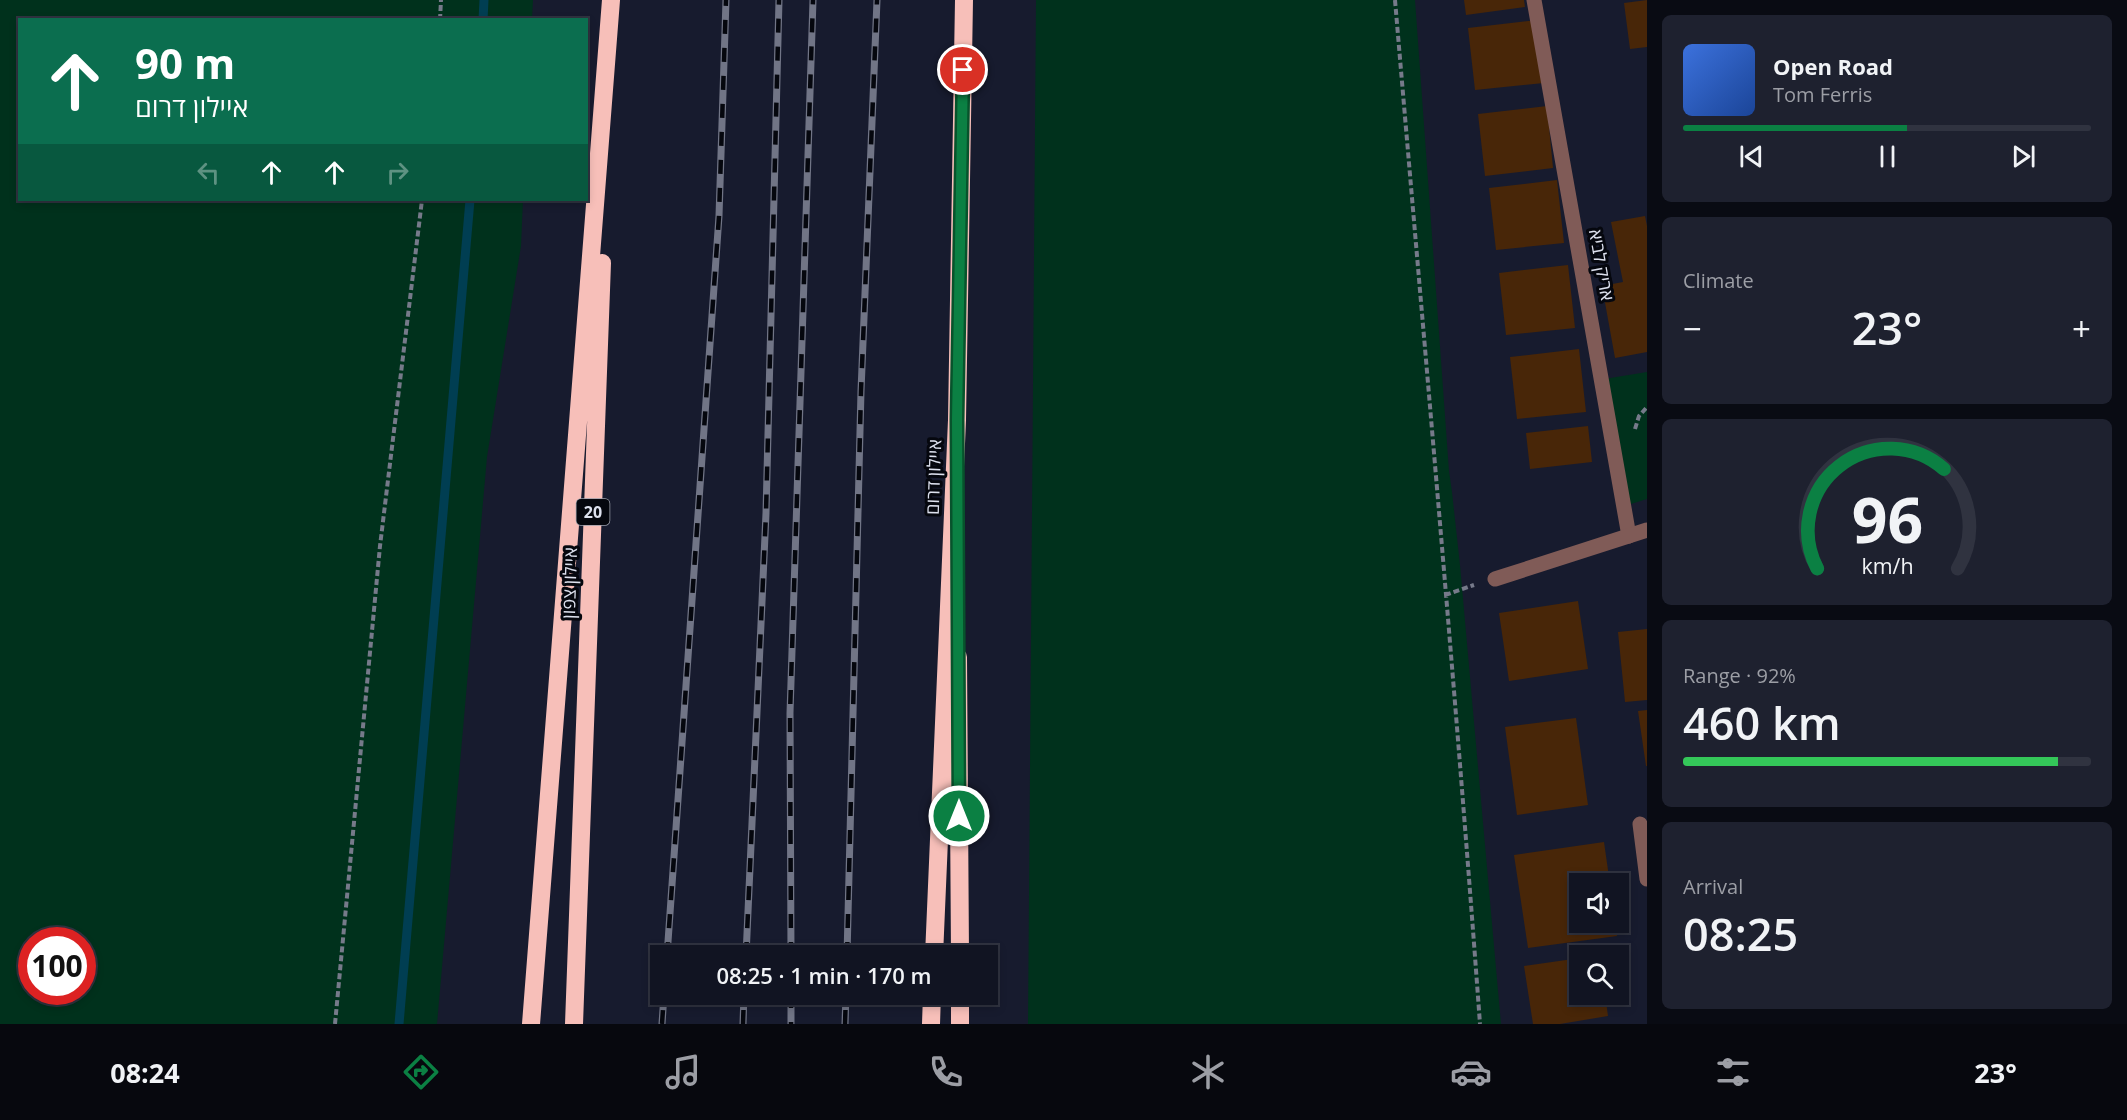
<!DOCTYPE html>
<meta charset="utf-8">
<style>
:root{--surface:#111422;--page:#1e212f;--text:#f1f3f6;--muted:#9c9ea5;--line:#303340;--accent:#0b8043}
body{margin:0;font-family:"Open Sans","Noto Sans Hebrew",sans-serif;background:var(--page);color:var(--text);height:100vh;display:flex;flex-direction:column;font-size:22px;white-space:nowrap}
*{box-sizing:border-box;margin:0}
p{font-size:20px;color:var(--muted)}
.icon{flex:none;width:33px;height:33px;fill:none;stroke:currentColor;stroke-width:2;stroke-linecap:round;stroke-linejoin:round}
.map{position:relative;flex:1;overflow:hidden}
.details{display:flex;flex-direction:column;gap:15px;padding:15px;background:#090b13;width:480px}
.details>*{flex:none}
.banner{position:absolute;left:18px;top:18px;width:570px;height:183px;border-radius:0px;box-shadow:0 3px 9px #0003,0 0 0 2px var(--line);background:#0b6e4f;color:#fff;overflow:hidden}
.fabs{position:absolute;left:1569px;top:873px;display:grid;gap:12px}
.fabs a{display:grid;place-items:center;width:60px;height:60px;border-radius:0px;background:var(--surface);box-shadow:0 3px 9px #0003,0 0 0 2px var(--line);font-size:30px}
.speed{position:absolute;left:18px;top:927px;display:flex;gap:12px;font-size:30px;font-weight:700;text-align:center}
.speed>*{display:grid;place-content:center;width:78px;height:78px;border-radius:50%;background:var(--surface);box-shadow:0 3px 9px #0003,0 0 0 2px var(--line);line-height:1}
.speed .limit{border:9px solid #d22;background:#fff;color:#111}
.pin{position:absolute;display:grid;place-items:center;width:51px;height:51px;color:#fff;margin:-26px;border:3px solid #fff;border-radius:50%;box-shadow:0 2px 6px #0007}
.me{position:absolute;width:66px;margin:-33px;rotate:0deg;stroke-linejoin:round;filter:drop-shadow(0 0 4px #0008)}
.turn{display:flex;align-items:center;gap:21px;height:126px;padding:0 18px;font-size:27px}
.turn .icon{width:78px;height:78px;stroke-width:2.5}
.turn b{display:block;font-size:42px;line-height:51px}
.lanes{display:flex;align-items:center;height:57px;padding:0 18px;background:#0003;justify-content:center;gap:30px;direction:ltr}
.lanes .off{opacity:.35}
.big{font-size:45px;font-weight:600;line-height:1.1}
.details .tile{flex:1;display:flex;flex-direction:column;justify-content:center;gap:9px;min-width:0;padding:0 21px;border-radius:9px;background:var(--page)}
.details .dial{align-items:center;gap:0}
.dial svg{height:156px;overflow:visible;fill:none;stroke:var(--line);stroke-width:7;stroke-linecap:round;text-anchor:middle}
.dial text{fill:var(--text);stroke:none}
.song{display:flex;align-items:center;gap:18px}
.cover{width:72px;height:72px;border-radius:9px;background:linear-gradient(135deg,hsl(220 70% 55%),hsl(220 70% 35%))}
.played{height:6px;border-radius:3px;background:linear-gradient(90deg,var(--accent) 55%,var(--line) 55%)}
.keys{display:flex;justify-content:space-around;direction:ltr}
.heat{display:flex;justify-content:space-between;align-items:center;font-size:33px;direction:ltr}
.charge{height:9px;border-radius:4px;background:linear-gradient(90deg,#34c759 92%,var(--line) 0)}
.trip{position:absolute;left:650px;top:945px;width:348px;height:60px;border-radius:0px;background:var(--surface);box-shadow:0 3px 9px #0003,0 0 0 2px var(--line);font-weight:600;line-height:60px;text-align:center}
.dock{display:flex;height:96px;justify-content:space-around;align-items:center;background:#07080e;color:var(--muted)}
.dock .icon{width:42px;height:42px}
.dock .active{color:var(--accent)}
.dock b{font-size:27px;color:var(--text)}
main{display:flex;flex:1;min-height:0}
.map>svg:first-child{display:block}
.green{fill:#00311c;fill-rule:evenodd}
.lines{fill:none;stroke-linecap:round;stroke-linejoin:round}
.stream{stroke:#003e52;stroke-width:9}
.building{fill:#482608}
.path{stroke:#767a8a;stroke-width:4;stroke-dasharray:6 3;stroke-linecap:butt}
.service{stroke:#805b57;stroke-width:15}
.minor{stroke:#805b57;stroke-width:15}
.motorway{stroke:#f7bfb9;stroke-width:18}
.rail-casing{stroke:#717586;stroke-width:7}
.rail{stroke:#05070e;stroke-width:4.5;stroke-dasharray:14;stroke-linecap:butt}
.route-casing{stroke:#07532c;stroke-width:15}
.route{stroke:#0b8043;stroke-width:10}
.labels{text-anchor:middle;stroke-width:6;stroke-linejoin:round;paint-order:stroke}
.shield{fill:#05070e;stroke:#9ca0ab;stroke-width:1.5}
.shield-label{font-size:16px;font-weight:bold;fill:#dde1ee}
.street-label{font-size:18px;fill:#dde1ee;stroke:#05070e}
</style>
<main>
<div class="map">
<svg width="1647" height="1024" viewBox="0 0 1647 1024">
<rect width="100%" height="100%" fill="#171b2e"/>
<path class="green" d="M0,0H533L532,20H20V200H523L521,246L487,457L437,1024H0ZM32,940H82V992H32Z
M1036,0H1415L1449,471L1452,492L1460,565L1501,1024H1028Z
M1647,372V499L1618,508L1598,380Z"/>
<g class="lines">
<path class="stream" d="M483,20L484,0
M399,1024L470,200"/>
</g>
<path class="building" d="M1464,0H1524L1525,7L1466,15Z
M1647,0V47L1630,49L1624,3Z
M1537,20L1544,83L1475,90L1468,28Z
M1547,106L1553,168L1485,176L1478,114Z
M1557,180L1564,243L1496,250L1489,188Z
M1645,216L1647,226V352L1615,358L1602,286L1623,282L1611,222Z
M1568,265L1575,328L1506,335L1499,273Z
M1579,349L1586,412L1517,419L1510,357Z
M1588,426L1592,462L1530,469L1526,433Z
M1578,601L1588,669L1509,681L1499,613Z
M1647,629V700L1625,702L1618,632Z
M1647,710V766H1646L1638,711Z
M1576,718L1588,805L1517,815L1505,727Z
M1604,842L1610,884H1580V922H1615L1617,936L1528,948L1514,855Z
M1580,958V994H1605L1608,1016L1560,1024H1533L1524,966Z"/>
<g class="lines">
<path class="path" d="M1395,0C1424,341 1455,682 1480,1024
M440,20L441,0
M1635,429L1639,416L1647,407
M1445,595L1474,585
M335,1024L380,546L422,200"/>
<path class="service" d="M1534,0L1629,536"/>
<path class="minor" d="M1495,579L1647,530
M1640,824L1647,879"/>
<path class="motorway" d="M958,657L960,956
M934,956L957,420L964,0
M960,994V1024
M531,1024L611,0
M574,1024L602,263
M931,1024L932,994"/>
<g class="rail-casing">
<path id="rail" d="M667,956L719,216L726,0
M746,956L766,513L779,0
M791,956L790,713L813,0
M847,956L861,391L877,0
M791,994V1024
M662,1024L664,994
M743,1024L744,994
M845,1024L846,994"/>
</g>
<use href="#rail" class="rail"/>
</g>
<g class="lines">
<g class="route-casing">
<path id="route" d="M959,816L957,420L963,70"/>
</g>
<use href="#route" class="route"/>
</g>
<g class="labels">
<rect class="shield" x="576.5" y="499" width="33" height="26" rx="4.5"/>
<g class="shield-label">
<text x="593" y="518">20</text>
</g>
<g class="street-label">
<text transform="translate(1601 265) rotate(80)" y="6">אריק לביא</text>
<text transform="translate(934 477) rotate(-88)" y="6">איילון דרום</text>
<text transform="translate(570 583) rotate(-88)" y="6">איילון צפון</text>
</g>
</g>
</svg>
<div class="fabs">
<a><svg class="icon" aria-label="sound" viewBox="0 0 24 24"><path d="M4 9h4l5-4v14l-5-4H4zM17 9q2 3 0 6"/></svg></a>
<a><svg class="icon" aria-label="search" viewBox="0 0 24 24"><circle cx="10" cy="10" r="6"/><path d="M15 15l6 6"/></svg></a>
</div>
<div class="speed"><div class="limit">100</div></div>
<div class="pin" style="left:963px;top:70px;background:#d93025"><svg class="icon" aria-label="arrive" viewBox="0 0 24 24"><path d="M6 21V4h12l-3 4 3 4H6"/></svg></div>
<svg class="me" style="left:959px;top:816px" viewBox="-20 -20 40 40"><circle r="17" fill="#0b8043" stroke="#fff" stroke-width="3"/><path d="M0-11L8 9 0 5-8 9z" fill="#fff"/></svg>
<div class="trip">08:25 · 1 min · 170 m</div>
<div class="banner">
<div class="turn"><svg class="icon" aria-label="ahead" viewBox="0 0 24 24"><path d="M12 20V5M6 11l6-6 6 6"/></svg><div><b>90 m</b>איילון דרום</div></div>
<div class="lanes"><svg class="icon off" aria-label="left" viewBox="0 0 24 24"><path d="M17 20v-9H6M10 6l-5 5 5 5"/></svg><svg class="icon" aria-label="ahead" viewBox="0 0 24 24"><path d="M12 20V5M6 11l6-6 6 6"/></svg><svg class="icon" aria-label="ahead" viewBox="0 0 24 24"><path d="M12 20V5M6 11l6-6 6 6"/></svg><svg class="icon off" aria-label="right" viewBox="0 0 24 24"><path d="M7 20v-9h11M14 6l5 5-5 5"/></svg></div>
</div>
</div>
<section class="details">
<div class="tile">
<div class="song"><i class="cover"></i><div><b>Open Road</b><p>Tom Ferris</p></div></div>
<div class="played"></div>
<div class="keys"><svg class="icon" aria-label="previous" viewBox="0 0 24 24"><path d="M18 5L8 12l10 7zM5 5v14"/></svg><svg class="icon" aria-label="pause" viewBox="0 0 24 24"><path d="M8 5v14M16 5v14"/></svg><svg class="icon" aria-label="next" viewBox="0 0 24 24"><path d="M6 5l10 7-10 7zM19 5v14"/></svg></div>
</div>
<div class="tile"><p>Climate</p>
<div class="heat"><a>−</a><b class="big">23°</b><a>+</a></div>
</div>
<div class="tile dial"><svg viewBox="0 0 100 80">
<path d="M14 69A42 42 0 1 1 86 69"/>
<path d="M14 69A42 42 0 0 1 79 18" stroke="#0b8043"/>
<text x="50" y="56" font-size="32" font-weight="700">96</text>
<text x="50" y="72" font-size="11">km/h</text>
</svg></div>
<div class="tile"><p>Range · 92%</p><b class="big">460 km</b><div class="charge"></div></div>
<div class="tile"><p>Arrival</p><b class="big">08:25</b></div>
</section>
</main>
<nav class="dock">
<b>08:24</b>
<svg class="icon active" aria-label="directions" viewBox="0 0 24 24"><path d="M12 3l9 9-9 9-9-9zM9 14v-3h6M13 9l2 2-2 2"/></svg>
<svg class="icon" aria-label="music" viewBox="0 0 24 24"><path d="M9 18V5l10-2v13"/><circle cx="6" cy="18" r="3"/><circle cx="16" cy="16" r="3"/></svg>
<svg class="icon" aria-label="phone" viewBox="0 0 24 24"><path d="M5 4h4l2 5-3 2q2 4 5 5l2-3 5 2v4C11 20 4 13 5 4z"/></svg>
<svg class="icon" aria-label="climate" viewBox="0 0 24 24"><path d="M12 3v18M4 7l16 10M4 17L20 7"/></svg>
<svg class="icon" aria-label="car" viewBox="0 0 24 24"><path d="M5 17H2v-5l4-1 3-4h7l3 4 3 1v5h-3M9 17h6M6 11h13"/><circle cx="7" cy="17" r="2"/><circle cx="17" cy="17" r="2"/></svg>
<svg class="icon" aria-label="filters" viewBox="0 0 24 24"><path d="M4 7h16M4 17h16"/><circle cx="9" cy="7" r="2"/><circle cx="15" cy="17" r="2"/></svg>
<b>23°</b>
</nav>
